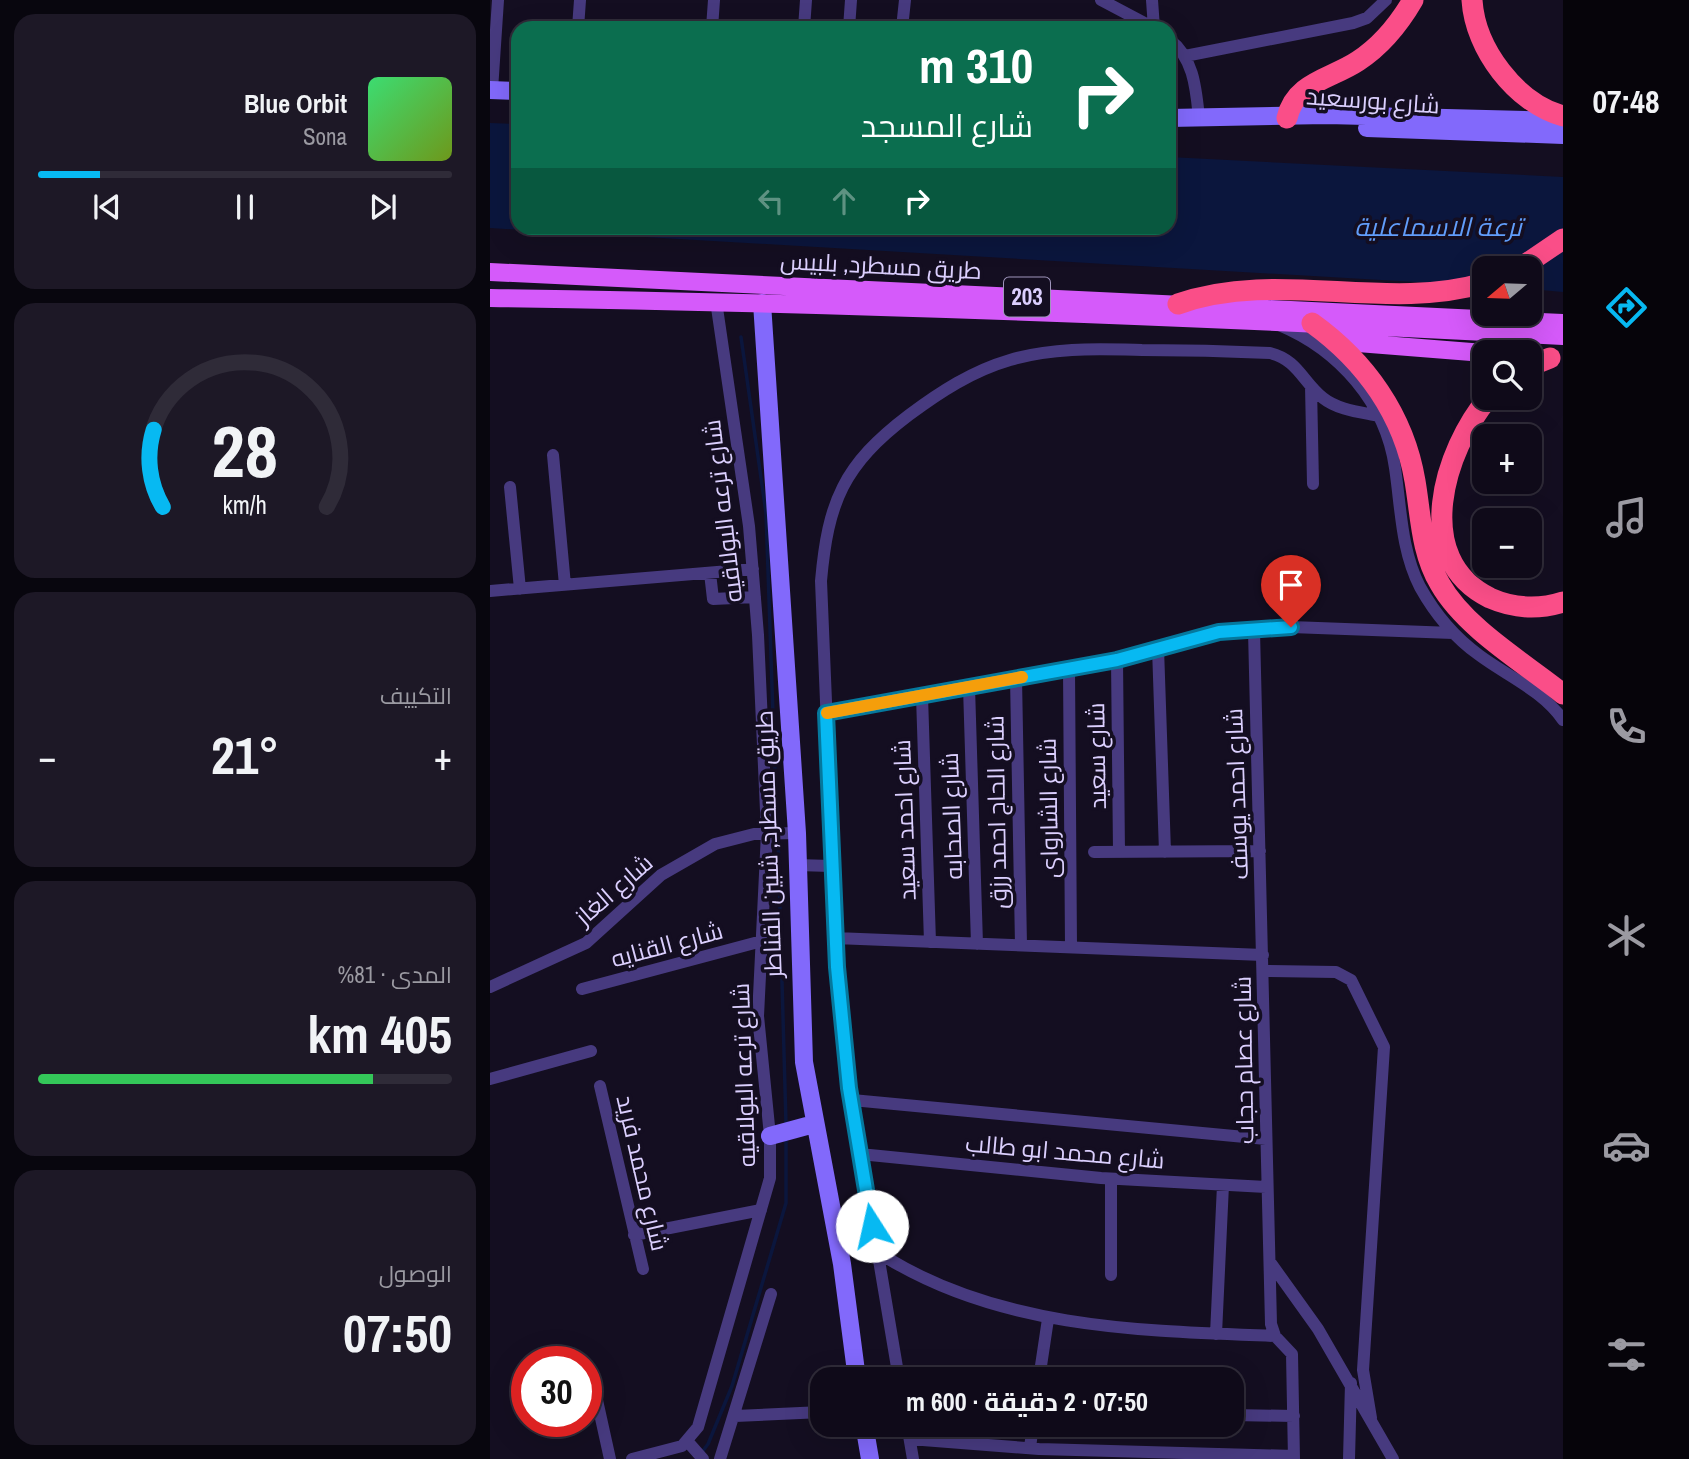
<!DOCTYPE html>
<html lang="ar">
<meta charset="utf-8">
<style>
:root{--surface:#0f0a19;--page:#1d1826;--text:#f1f3f6;--muted:#9b9aa2;--line:#2f2b38;--accent:#07b9f2}
body{margin:0;font-family:"Archivo Narrow",Cairo,sans-serif;background:var(--page);color:var(--text);direction:rtl;height:100vh;display:flex;flex-direction:column;font-size:26px;white-space:nowrap}
*{box-sizing:border-box;margin:0}
p{font-size:23px;color:var(--muted)}
.icon{flex:none;width:38px;height:38px;fill:none;stroke:currentColor;stroke-width:2;stroke-linecap:round;stroke-linejoin:round}
.map{position:relative;flex:1;overflow:hidden;direction:ltr}
.side{display:flex;flex-direction:column;gap:14px;padding:14px;background:#08060e;width:490px}
.side>*{flex:none}
.hud{position:absolute;left:21px;top:21px;width:665px;height:214px;border-radius:21px;box-shadow:0 7px 28px #0002,0 0 0 2px var(--line);direction:rtl;background:#0b6e4f;color:#fff;overflow:hidden}
.needle{width:46px;rotate:251deg}
.fabs{position:absolute;left:982px;top:256px;display:grid;gap:14px}
.fabs a{display:grid;place-items:center;width:70px;height:70px;border-radius:14px;background:var(--surface);box-shadow:0 7px 28px #0002,0 0 0 2px var(--line);font-size:35px}
.speed{position:absolute;left:21px;top:1346px;display:flex;gap:14px;font-size:35px;font-weight:700;text-align:center}
.speed>*{display:grid;place-content:center;width:91px;height:91px;border-radius:50%;background:var(--surface);box-shadow:0 7px 28px #0002,0 0 0 2px var(--line);line-height:1}
.speed .limit{border:10px solid #d22;background:#fff;color:#111}
.pin{position:absolute;display:grid;place-items:center;width:60px;height:60px;color:#fff;margin:-72px -30px;border-radius:50% 50% 50% 0;rotate:-45deg;box-shadow:0 0 7px #0007}
.pin .icon{rotate:45deg}
.me{position:absolute;width:77px;margin:-38px;rotate:350deg;stroke-linejoin:round;filter:drop-shadow(0 0 5px #0008)}
.turn{display:flex;align-items:center;gap:24px;height:147px;padding:0 28px;font-size:32px}
.turn .icon{width:91px;height:91px;stroke-width:2.5}
.turn b{display:block;font-size:49px;line-height:60px}
.lanes{display:flex;align-items:center;height:66px;padding:0 28px;background:#0003;justify-content:center;gap:35px;direction:ltr}
.lanes .off{opacity:.35}
.big{font-size:52px;font-weight:700;line-height:1.1}
.side .tile{flex:1;display:flex;flex-direction:column;justify-content:center;gap:10px;min-width:0;padding:0 24px;border-radius:21px;background:var(--page)}
.side .dial{align-items:center;gap:0}
.dial svg{height:182px;overflow:visible;fill:none;stroke:var(--line);stroke-width:7;stroke-linecap:round;text-anchor:middle}
.dial text{fill:var(--text);stroke:none}
.song{display:flex;align-items:center;gap:21px}
.cover{width:84px;height:84px;border-radius:10px;background:linear-gradient(135deg,hsl(140 70% 55%),hsl(80 70% 35%))}
.played{height:7px;border-radius:4px;background:linear-gradient(90deg,var(--accent) 15%,var(--line) 15%)}
.keys{display:flex;justify-content:space-around;direction:ltr}
.heat{display:flex;justify-content:space-between;align-items:center;font-size:38px;direction:ltr}
.charge{height:10px;border-radius:5px;background:linear-gradient(90deg,#34c759 81%,var(--line) 0)}
.trip{position:absolute;left:320px;top:1367px;width:434px;height:70px;border-radius:21px;background:var(--surface);box-shadow:0 7px 28px #0002,0 0 0 2px var(--line);font-weight:700;line-height:70px;text-align:center;direction:rtl}
main{display:flex;flex:1;min-height:0}
.dock{display:flex;flex-direction:column;width:126px;justify-content:space-around;align-items:center;background:#06040a;color:var(--muted)}
.dock .icon{width:49px;height:49px}
.dock .active{color:var(--accent)}
.dock b{font-size:32px;color:var(--text)}
.map>svg:first-child{display:block}
.water{fill:#0b163d}
.lines{fill:none;stroke-linecap:round;stroke-linejoin:round}
.stream{stroke:#0b163d;stroke-width:3.5}
.minor{stroke:#473a7f;stroke-width:12}
.secondary{stroke:#8269fb;stroke-width:18}
.primary{stroke:#d55afa;stroke-width:18}
.motorway{stroke:#fa4e88;stroke-width:21}
.route-casing{stroke:#05789d;stroke-width:18}
.route{stroke:#07b9f2;stroke-width:12}
.slow{stroke:#f59e0b;stroke-width:12}
.labels{text-anchor:middle;stroke-width:7;stroke-linejoin:round;paint-order:stroke}
.shield{fill:#140e21;stroke:#9f95bc;stroke-width:2}
.shield-label{font-size:23px;font-weight:bold;fill:#dbcffe}
.street-label{font-size:24px;fill:#dbcffe;stroke:#140e21}
.water-label{font-size:26px;font-style:italic;fill:#619dfa;stroke:#140e21}
</style>
<main>
<nav class="dock">
<b>07:48</b>
<svg class="icon active" aria-label="directions" viewBox="0 0 24 24"><path d="M12 3l9 9-9 9-9-9zM9 14v-3h6M13 9l2 2-2 2"/></svg>
<svg class="icon" aria-label="music" viewBox="0 0 24 24"><path d="M9 18V5l10-2v13"/><circle cx="6" cy="18" r="3"/><circle cx="16" cy="16" r="3"/></svg>
<svg class="icon" aria-label="phone" viewBox="0 0 24 24"><path d="M5 4h4l2 5-3 2q2 4 5 5l2-3 5 2v4C11 20 4 13 5 4z"/></svg>
<svg class="icon" aria-label="climate" viewBox="0 0 24 24"><path d="M12 3v18M4 7l16 10M4 17L20 7"/></svg>
<svg class="icon" aria-label="car" viewBox="0 0 24 24"><path d="M5 17H2v-5l4-1 3-4h7l3 4 3 1v5h-3M9 17h6M6 11h13"/><circle cx="7" cy="17" r="2"/><circle cx="17" cy="17" r="2"/></svg>
<svg class="icon" aria-label="filters" viewBox="0 0 24 24"><path d="M4 7h16M4 17h16"/><circle cx="9" cy="7" r="2"/><circle cx="15" cy="17" r="2"/></svg>
</nav>
<div class="map">
<svg width="1073" height="1459" viewBox="0 0 1073 1459">
<rect width="100%" height="100%" fill="#140e21"/>
<path class="water" d="M0,123L28,124V228H679V157L1073,177V292L1040,289V268H994V286L0,228Z"/>
<g class="lines">
<path class="stream" d="M251,337L276,513L287,830
M288,838L296,1124
M212,1452L218,1444L242,1386L296,1203V1139"/>
<path class="minor" d="M611,0L664,28
M662,0L664,28
M88,28L90,0
M222,28L224,0
M314,28L316,0
M359,28L361,0
M412,28L415,0
M679,39C704,58 706,89 709,118
M695,56L863,23L877,18L896,0
M2,90L8,0
M789,325C849,350 896,403 905,468C911,508 911,550 930,587C945,614 964,637 989,655C1017,676 1052,690 1073,720
M821,386L823,484
M63,455L75,585
M20,487L30,589
M220,573L223,599L265,597
M0,591L263,569
M764,631L781,1324L785,1336L802,1354L804,1459
M668,648L675,852
M627,660L629,852
M579,669L581,947
M526,678L531,945
M479,687L487,944
M432,696L440,942
M336,713L627,660L729,632L801,627L963,633
M604,852L770,851
M307,865L341,866
M345,938L773,955
M773,971L846,972L861,980L894,1047L873,1370L881,1418
M0,987L96,943L171,875L225,844L264,834L307,833
M92,989L272,941
M0,1079L101,1051
M110,1086L153,1269
M362,1100L776,1139
M370,1154L611,1178L776,1187
M342,1215C360,1229 377,1246 397,1258C514,1329 653,1331 785,1336
M144,1235L271,1210
M780,1262L828,1329L903,1459
M621,1275V1179
M726,1334L733,1185
M409,1379L360,1088L347,967L331,581C338,502 353,465 419,415C450,392 482,371 520,360C563,347 609,349 652,350C695,350 737,351 780,353C808,360 812,381 833,398C848,410 870,412 889,416
M549,1379L558,1319
M103,1382L120,1459
M742,1415L804,1416
M245,1416L332,1412
M417,1424L423,1459
M420,1439L549,1449L804,1456
M198,1442L213,1459
M540,1448L543,1424
M142,1459L192,1446L208,1427L280,1178V1136L268,1016L277,833L268,635L259,526L226,301
M230,1459L281,1294
M859,1459L861,1383"/>
<path class="secondary" d="M0,90L28,91
M679,118L837,115L1073,121
M877,128L1073,135
M272,303L307,833L314,1062L352,1264L367,1379
M280,1136L324,1124
M374,1424L380,1459"/>
<path class="primary" d="M0,272L1073,323
M0,298C358,303 716,317 1073,336
M837,323L868,343L994,353"/>
<path class="motorway" d="M982,0C985,49 1026,103 1073,116
M797,118C805,82 841,79 868,61C891,46 909,24 923,0
M1030,268L1073,239
M688,304C787,269 894,312 994,283
M822,323C875,361 914,415 925,481C931,516 931,552 950,584C975,628 1033,662 1073,694
M1040,366L1060,358
M999,397C954,450 920,559 1000,598C1025,609 1048,610 1073,602"/>
</g>
<g class="lines">
<g class="route-casing">
<path id="route" d="M382,1226L359,1088L347,967L336,713L627,660L729,632L801,627"/>
</g>
<use href="#route" class="route"/>
<path class="slow" d="M337,713L532,677"/>
</g>
<g class="labels">
<rect class="shield" x="514" y="277.5" width="46" height="39" rx="5"/>
<g class="shield-label">
<text x="537" y="305">203</text>
</g>
<g class="street-label">
<text transform="translate(883 101) rotate(4)" y="8">شارع بورسعيد</text>
<text transform="translate(391 266) rotate(3)" y="8">طريق مسطرد, بلبيس</text>
<text transform="translate(233 511) rotate(-97)" y="8">شارع ترعه البولاقيه</text>
<text transform="translate(607 756) rotate(-91)" y="8">شارع سعيد</text>
<text transform="translate(747 794) rotate(-92)" y="8">شارع احمد يوسف</text>
<text transform="translate(559 808) rotate(-91)" y="8">شارع الشارواى</text>
<text transform="translate(507 812) rotate(-91)" y="8">شارع الحاج احمد رزق</text>
<text transform="translate(462 816) rotate(-92)" y="8">شارع الصحابه</text>
<text transform="translate(415 820) rotate(-92)" y="8">شارع احمد سعيد</text>
<text transform="translate(279 844) rotate(-92)" y="8">طريق مسطرد, شبين القناطر</text>
<text transform="translate(124 890) rotate(-41)" y="8">شارع الغاز</text>
<text transform="translate(177 945) rotate(-15)" y="8">شارع القنايه</text>
<text transform="translate(754 1060) rotate(-91)" y="8">شارع عصام حجاب</text>
<text transform="translate(254 1075) rotate(-92)" y="8">شارع ترعه البولاقيه</text>
<text transform="translate(575 1152) rotate(5)" y="8">شارع محمد ابو طالب</text>
<text transform="translate(152 1173) rotate(77)" y="8">شارع محمد فريد</text>
</g>
<g class="water-label">
<text x="948" y="236">ترعة الاسماعلية</text>
</g>
</g>
</svg>
<div class="fabs">
<a><svg class="needle" viewBox="-14 -14 28 28"><path d="M0-13l5 13h-10z" fill="#e53935"/><path d="M0 13l5-13h-10z" fill="#9b9aa2"/></svg></a>
<a><svg class="icon" aria-label="search" viewBox="0 0 24 24"><circle cx="10" cy="10" r="6"/><path d="M15 15l6 6"/></svg></a>
<a>+</a>
<a>−</a>
</div>
<div class="speed"><div class="limit">30</div></div>
<div class="pin" style="left:801px;top:627px;background:#d93025"><svg class="icon" aria-label="arrive" viewBox="0 0 24 24"><path d="M6 21V4h12l-3 4 3 4H6"/></svg></div>
<svg class="me" style="left:382px;top:1226px" viewBox="-20 -20 40 40"><circle r="19" fill="#fff"/><path d="M0-13L10 11 0 6-10 11z" fill="#07b9f2"/></svg>
<div class="trip">07:50 · 2 دقيقة · 600 m</div>
<div class="hud">
<div class="turn"><svg class="icon" aria-label="right" viewBox="0 0 24 24"><path d="M7 20v-9h11M14 6l5 5-5 5"/></svg><div><b>310 m</b>شارع المسجد</div></div>
<div class="lanes"><svg class="icon off" aria-label="left" viewBox="0 0 24 24"><path d="M17 20v-9H6M10 6l-5 5 5 5"/></svg><svg class="icon off" aria-label="ahead" viewBox="0 0 24 24"><path d="M12 20V5M6 11l6-6 6 6"/></svg><svg class="icon" aria-label="right" viewBox="0 0 24 24"><path d="M7 20v-9h11M14 6l5 5-5 5"/></svg></div>
</div>
</div>
<section class="side">
<div class="tile">
<div class="song"><i class="cover"></i><div><b>Blue Orbit</b><p>Sona</p></div></div>
<div class="played"></div>
<div class="keys"><svg class="icon" aria-label="previous" viewBox="0 0 24 24"><path d="M18 5L8 12l10 7zM5 5v14"/></svg><svg class="icon" aria-label="pause" viewBox="0 0 24 24"><path d="M8 5v14M16 5v14"/></svg><svg class="icon" aria-label="next" viewBox="0 0 24 24"><path d="M6 5l10 7-10 7zM19 5v14"/></svg></div>
</div>
<div class="tile dial"><svg viewBox="0 0 100 80">
<path d="M14 69A42 42 0 1 1 86 69"/>
<path d="M14 69A42 42 0 0 1 10 35" stroke="#07b9f2"/>
<text x="50" y="56" font-size="32" font-weight="700">28</text>
<text x="50" y="72" font-size="11">km/h</text>
</svg></div>
<div class="tile"><p>التكييف</p>
<div class="heat"><a>−</a><b class="big">21°</b><a>+</a></div>
</div>
<div class="tile"><p>المدى · 81%</p><b class="big">405 km</b><div class="charge"></div></div>
<div class="tile"><p>الوصول</p><b class="big">07:50</b></div>
</section>
</main>
